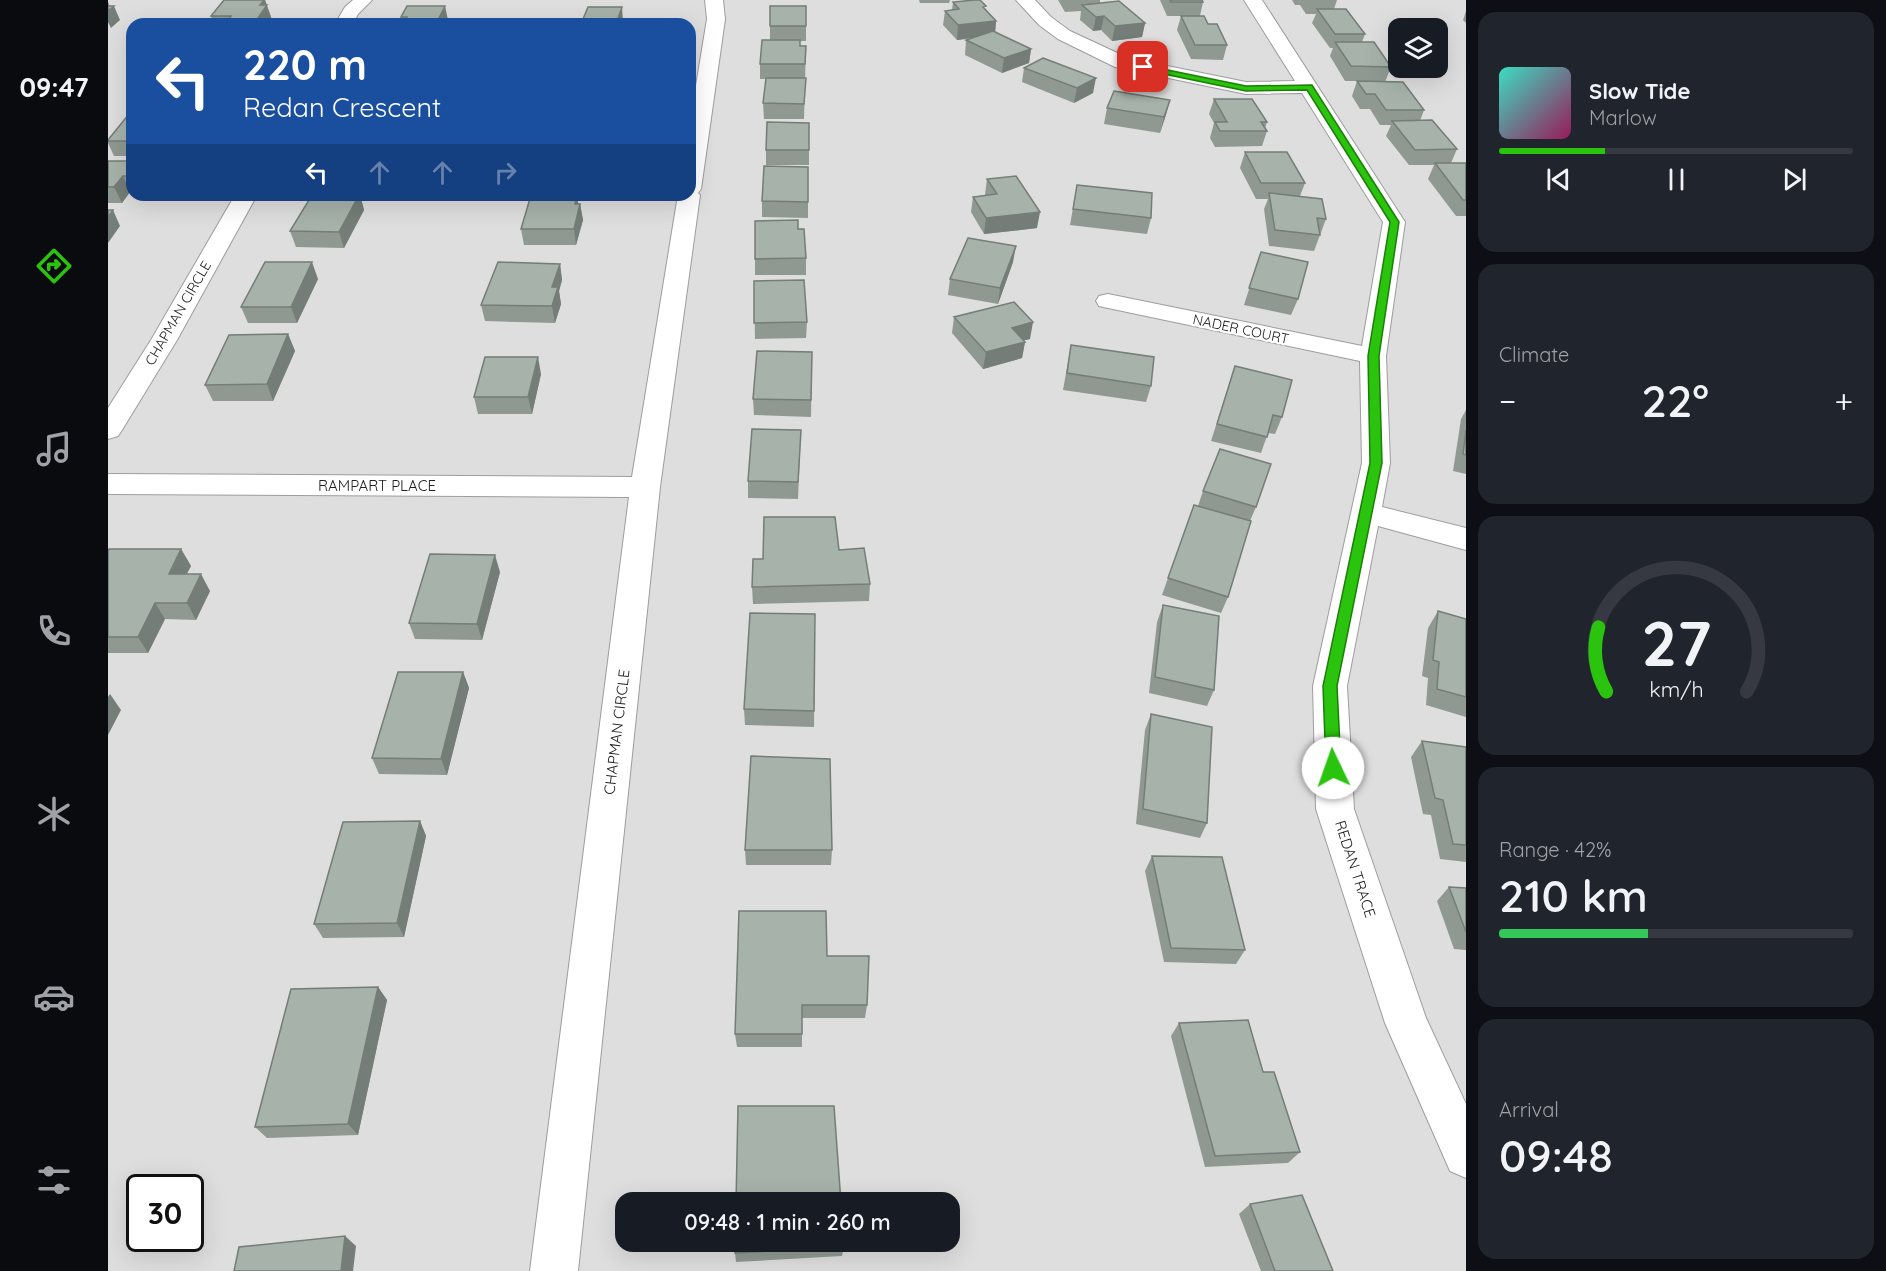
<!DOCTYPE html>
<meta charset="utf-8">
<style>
:root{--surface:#171b24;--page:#20242c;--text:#f1f3f6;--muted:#9ea1a6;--line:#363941;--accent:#2ac30d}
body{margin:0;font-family:Quicksand,sans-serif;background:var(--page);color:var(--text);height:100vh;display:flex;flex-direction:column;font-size:22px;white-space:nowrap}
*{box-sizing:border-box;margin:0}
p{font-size:20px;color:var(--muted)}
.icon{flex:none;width:33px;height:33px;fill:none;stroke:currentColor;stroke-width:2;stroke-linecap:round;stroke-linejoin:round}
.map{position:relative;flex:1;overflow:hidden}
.drawer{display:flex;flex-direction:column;gap:12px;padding:12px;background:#0d0f14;width:420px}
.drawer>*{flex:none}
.top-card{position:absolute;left:18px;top:18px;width:570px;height:183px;border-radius:18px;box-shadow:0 6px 24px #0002;background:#1a4fa0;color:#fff;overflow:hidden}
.controls{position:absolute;left:1280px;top:18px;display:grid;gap:12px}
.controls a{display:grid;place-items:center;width:60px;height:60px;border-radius:12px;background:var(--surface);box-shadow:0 6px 24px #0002;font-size:30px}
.speed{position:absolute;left:18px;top:1174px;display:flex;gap:12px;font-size:30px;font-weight:700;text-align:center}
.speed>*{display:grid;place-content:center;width:78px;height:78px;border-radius:50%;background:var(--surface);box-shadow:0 6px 24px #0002;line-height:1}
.speed .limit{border:3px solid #111;border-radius:9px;background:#fff;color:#111}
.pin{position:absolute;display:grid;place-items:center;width:51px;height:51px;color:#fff;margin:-26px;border-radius:12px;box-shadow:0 3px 9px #0006}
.me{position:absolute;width:66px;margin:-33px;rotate:357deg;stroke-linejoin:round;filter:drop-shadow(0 0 4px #0008)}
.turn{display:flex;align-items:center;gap:21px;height:126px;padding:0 18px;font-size:27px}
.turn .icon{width:78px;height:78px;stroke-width:2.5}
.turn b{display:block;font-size:42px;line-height:51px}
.lanes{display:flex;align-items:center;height:57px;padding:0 18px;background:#0003;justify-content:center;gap:30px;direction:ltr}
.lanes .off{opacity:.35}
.big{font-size:45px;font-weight:600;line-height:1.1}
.drawer .card{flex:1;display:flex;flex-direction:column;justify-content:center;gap:9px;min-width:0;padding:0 21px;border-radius:18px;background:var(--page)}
.drawer .dial{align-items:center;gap:0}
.dial svg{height:156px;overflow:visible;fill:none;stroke:var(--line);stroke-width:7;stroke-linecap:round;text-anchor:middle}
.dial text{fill:var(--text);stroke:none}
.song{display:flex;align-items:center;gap:18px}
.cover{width:72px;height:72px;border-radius:9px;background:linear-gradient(135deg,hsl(170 70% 55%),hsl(330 70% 35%))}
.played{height:6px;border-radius:3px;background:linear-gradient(90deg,var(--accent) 30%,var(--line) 30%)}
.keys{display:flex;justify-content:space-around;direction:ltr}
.heat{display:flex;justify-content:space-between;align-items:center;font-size:33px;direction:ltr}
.charge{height:9px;border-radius:4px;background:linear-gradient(90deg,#34c759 42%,var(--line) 0)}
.trip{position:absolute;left:507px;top:1192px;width:345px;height:60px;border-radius:18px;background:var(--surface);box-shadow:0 6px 24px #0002;font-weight:600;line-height:60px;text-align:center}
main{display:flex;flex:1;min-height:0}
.tabs{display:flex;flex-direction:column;width:108px;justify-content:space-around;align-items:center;background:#090b0e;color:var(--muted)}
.tabs .icon{width:42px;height:42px}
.tabs .selected{color:var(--accent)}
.tabs b{font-size:27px;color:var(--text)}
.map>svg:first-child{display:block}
.residential{fill:#dddedd;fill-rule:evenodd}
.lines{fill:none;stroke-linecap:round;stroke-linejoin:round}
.minor-casing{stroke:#9d9d9d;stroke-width:2}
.minor{fill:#fff;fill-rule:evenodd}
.wall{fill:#8f9992}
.shaded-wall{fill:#747d77}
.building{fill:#a6b2aa;stroke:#747d77;stroke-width:1.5}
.route{fill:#2ac30d;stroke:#1b7f08;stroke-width:1.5}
.labels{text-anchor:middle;stroke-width:4.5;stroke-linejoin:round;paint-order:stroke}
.far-street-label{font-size:14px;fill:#202020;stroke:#fff}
.street-label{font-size:15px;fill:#202020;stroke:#fff}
</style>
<main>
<nav class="tabs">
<b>09:47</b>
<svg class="icon selected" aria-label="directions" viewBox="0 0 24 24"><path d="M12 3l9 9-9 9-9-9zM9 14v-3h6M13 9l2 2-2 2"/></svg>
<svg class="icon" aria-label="music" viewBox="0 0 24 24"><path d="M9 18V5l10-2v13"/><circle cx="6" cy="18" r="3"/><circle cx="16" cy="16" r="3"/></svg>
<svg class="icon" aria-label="phone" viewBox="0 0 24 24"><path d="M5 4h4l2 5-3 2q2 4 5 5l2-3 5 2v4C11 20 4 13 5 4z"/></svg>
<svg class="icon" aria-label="climate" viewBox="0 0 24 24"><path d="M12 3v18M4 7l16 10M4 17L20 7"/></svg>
<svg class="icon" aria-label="car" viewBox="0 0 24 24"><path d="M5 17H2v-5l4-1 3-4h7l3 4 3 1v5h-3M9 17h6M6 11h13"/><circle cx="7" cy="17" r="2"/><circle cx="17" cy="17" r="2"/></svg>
<svg class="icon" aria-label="filters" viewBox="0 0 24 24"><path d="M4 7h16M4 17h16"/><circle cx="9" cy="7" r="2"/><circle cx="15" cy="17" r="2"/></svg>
</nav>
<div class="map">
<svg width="1358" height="1271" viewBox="0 0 1358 1271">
<rect width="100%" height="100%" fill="#e7f0eb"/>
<path class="residential" d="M0,0H1358V1271H0ZM24,24H582V195H24ZM1290,28H1329V68H1290ZM32,1188H82V1239H32ZM518,1203H842V1242H518Z"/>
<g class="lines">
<g class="minor-casing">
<path id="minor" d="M245,0H264L250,14L245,24H227L237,7Z
M597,0H615L617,19L593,189L590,193L592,195L552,487L470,1271H422L521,497L0,494V474L524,477L570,195H582V122L599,19Z
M908,0H927L943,17L962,31L1020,58L1138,82L1187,81L1136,0H1154L1297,222L1278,356L1282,463L1274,507L1358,528V550L1270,526L1239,686L1246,809L1318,1018L1358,1104V1178L1342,1171L1277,1023L1208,809L1205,686L1254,463L1252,361L1000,308L991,306L988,301L991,296L1000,294L1254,346L1275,222L1194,93L1138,94L1007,67L950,39L931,25Z
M127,195H149L69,340L14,430L10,436L0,439V408L43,340Z"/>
</g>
<use href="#minor" class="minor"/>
</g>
<path class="wall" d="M157,0L164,20L161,24H105L103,16Z
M811,0H842L841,3H812Z
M950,0H992V3L1037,23L1034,37L1004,41L993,30L985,31L972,20L973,11L957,12Z
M1052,0H1094L1095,2L1092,16L1119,45L1115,60L1083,59L1069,30L1073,16H1059Z
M1184,0H1229L1226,9L1257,34L1254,42L1283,67L1277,82L1316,110L1312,121L1349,149L1343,163H1358V216H1348L1320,179L1326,165H1301L1278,136L1283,125H1272L1262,109H1252L1244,96L1249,81H1237L1222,56L1225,48H1222L1204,23L1208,14H1198L1192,5H1187Z
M845,2L878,10L888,21L887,32L923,49L921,63L894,73L857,55L858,40L864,38L849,40L835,25L837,11L844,10Z
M662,6L698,26V41H692V46H698L696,119H656L655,103L658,79H652V64L662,40Z
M1358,11V23L1355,20Z
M293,17L340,20L338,24H295Z
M916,68L985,93L966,103L914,82Z
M1106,99L1159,122L1157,128L1159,131L1154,146L1107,147L1102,138L1106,123L1101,114Z
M1062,100L1052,133L996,124L999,108Z
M24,114V156H6L0,143V140Z
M701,123V165H658V150Z
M1137,152L1197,183L1192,196L1218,219L1206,251L1161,246L1156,209L1160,199H1148L1132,168Z
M0,161H24V192H22L14,203H0Z
M700,167V218L654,217V201Z
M879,179L929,228L876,234L863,212L865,197L877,195Z
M969,185L1043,218L1039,234L962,225Z
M252,195L256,210L236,248L188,247L182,231Z
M472,204L475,220L468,245H416L413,229Z
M690,229L698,258V275H647V259Z
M1153,252L1190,299L1183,315L1136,305Z
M905,262L890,304L840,295L842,279Z
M452,264L454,280L451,291L453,304L447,323L377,321L373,305Z
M210,279L189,323H140L133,307Z
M646,281L699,322L698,338L647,339Z
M846,317L922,339L916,340L917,342L914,358L875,369L844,333Z
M180,334L187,351L165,401H105L97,385Z
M963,345L1043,386L1038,402L955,390Z
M704,352L703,417L646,415L645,399Z
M1127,366L1174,417L1167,434L1160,433L1153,453L1103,441Z
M433,374L424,414H370L366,397Z
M1358,410V474L1345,471L1353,419Z
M693,430L690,499L640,498V481Z
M1095,491L1148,507L1142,521L1120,597L1113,613L1054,595L1086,505L1090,506Z
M73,549L83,566L78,574L102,591L88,620L57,619L40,653H0V551Z
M731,550L762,584L761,601L645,604L644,587L655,559Z
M392,572L374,640L307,639L301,623Z
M1055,605L1106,690L1099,706L1041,693L1049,622Z
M1330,611L1358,619V717L1318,705L1320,678L1314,676L1320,628Z
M707,614L706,727L637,725L636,709Z
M355,672L361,688L339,775L271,774L264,758Z
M1043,714L1099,823L1092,838L1028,824L1037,730Z
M1314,741L1358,747V862L1332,859L1323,815L1315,814L1303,757Z
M312,821L318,836L296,937L215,938L206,924Z
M637,850H724L723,865H638Z
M1044,856L1137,950L1128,964L1056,962L1037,871Z
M1341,887L1358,888V950L1346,949L1329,901Z
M719,956L759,1005L757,1018H694V1047H629L627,1034Z
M270,987L279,1000L250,1135L159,1138L147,1127Z
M1071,1023L1155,1072L1192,1152L1180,1163L1097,1167L1063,1036Z
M1142,1204L1225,1271H1153L1131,1214Z
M736,1247L734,1256L628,1262L627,1253Z"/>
<path class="shaded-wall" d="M155,0H157L164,20L161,24H149L148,21L152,5Z
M0,2L3,9L6,6L12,20L3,28L0,22Z
M337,6L340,20L338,24H328Z
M514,7L515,22L514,24H508Z
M996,16L993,30L985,31L988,17Z
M888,21L887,35L849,40L850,25Z
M1037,23L1034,37L1004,41L1007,26Z
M923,49L921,63L894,73L896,58Z
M988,78L985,93L966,103L969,88Z
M1062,100L1058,115L1052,133L1056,117Z
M15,176L22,192L14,203L6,187Z
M252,195L256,210L236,248L231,232Z
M469,195L471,209L472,204L475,220L468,245L466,229L467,204Z
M5,210L12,226L0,243V217Z
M932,212L929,228L876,234L878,218Z
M908,246L905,262L890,304L892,288Z
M204,262L210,279L189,323L183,307Z
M452,264L454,280L451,291L453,304L447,323L444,306V287Z
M925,322L922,339L901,344L904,328Z
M180,334L187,351L165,401L159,384Z
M917,342L914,358L875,369L878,352Z
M430,357L433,374L424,414L420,397Z
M73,549L83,566L70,591L61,574Z
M387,555L392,572L374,640L369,624Z
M93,574L102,591L88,620L79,603Z
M47,603L57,619L40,653L30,637Z
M355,672L361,688L339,775L333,759Z
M2,694L13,710L0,735V697Z
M312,821L318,836L296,937L289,923Z
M270,987L279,1000L250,1135L240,1124Z
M237,1236L248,1246L245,1271H233Z"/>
<path class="building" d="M116,0H156L152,5H159L148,21H120L123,16H103Z
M867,0H872L878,6L875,7L888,21L850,25L837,11L851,9L845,2Z
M1062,0H1094L1095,2H1063Z
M1011,1L1037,23L1007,26L996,16L988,17L974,5Z
M0,6H6L0,11Z
M299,6H337L328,24H296L299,17H293Z
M662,6H698V26H662Z
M480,7H514L508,24H473Z
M1209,9H1238L1257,34H1227Z
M1073,16H1096L1100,24H1109L1119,45H1087Z
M885,31L923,49L896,58L858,40Z
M654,40H692V46H698L697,64H652Z
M1227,42H1266L1283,67L1243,66Z
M935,58L988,78L969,88L916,68Z
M658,78H698L696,104L655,103Z
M1249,81L1295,82L1316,110H1278L1267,94H1258Z
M1006,91L1062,100L1056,117L999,108Z
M1106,99H1144L1159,122H1153L1159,131H1112L1107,122H1119Z
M21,114H24V141H0V140Z
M1324,120L1349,149L1307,150L1284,121Z
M659,122L701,123V150H658Z
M1137,152H1179L1197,183H1153Z
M0,161H24V176H15L6,187H0Z
M1327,163H1358V200H1355Z
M656,166L700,167V202L654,201Z
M908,176L932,212L878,218L865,197L889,194L879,179Z
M969,185L1044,193L1043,218L965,209Z
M1161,193L1214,199L1218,219L1209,218L1212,235L1167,230Z
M204,195H251L231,232L182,231Z
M423,195H469L467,204H472L466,229H413Z
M0,210H5L0,217Z
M690,220V229H696L698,258L647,259V221Z
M860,238L908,246L892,288L842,279Z
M1153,252L1200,262L1190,299L1141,288Z
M157,262H204L183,307H133Z
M390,262L452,264L444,287H450L444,306L373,305Z
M696,280L699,322L646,323V281Z
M906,302L925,322L904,328L917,342L878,352L846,317Z
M180,334L159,384L97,385L121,335Z
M963,345L1046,357L1043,386L959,373Z
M649,351L704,352L703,400L645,399Z
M377,357H430L420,397H366Z
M1127,366L1184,380L1174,417L1165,415L1159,437L1109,424Z
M644,429L693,430L690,482L640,481Z
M1358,430V455L1355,454Z
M1112,449L1163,464L1148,507L1095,491Z
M1086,505L1143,521L1120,597L1060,578Z
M656,517H727L731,550L756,548L762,584L644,587L645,559H655Z
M1,549H73L61,574H93L79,603H47L30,637H0V551Z
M322,554L387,555L369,624L301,623Z
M1055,605L1111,616L1106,690L1047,677Z
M1330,611L1358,619V697L1329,689L1331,662L1325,660Z
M642,613L707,614L706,711L636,709Z
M290,672H355L333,759L264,758Z
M1043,714L1104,727L1099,823L1035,809Z
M1314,741L1358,747V845L1345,844L1335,800L1327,798Z
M643,756L722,759L724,850H637Z
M312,821L289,923L206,924L235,822Z
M1044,856L1114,857L1137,950L1063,948Z
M1341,887L1358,888V932Z
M631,911H718L719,956H761L759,1005H694V1034H627Z
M270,987L240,1124L147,1127L183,989Z
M1140,1020L1155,1072H1166L1192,1152L1107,1156L1071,1023Z
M630,1106H726L733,1203H628Z
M1194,1195L1225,1271H1167L1142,1204Z
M237,1236L233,1271H126L131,1247Z
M627,1242H735L736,1247L627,1253Z"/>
<path class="route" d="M1035,65L1138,86L1204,85L1291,222L1271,356L1274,463L1229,686L1233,768L1231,772L1225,774L1220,772L1218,768L1215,686L1262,463L1260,356L1282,222L1199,90L1138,91L1032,69L1031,67Z"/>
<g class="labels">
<g class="far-street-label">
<text transform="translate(70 313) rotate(-60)" y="5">CHAPMAN CIRCLE</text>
<text transform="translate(1133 329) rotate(12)" y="5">NADER COURT</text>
</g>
<g class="street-label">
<text x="269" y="491">RAMPART PLACE</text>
<text transform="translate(509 732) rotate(-83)" y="5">CHAPMAN CIRCLE</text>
<text transform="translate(1247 869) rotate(72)" y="5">REDAN TRACE</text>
</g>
</g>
</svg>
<div class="controls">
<a><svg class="icon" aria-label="layers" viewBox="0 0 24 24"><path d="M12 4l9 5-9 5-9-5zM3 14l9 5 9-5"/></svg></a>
</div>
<div class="speed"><div class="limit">30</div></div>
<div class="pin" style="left:1035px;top:67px;background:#d93025"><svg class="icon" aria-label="arrive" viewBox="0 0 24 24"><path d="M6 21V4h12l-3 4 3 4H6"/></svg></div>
<svg class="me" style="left:1225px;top:768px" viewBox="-20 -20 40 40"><circle r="19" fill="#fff"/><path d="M0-13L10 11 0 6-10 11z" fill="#2ac30d"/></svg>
<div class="trip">09:48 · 1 min · 260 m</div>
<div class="top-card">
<div class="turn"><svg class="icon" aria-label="left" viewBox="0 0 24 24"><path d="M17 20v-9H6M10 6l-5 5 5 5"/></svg><div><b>220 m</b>Redan Crescent</div></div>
<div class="lanes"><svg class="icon" aria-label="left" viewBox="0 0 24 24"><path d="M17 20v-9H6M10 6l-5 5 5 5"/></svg><svg class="icon off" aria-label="ahead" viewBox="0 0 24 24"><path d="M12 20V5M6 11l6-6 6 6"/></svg><svg class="icon off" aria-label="ahead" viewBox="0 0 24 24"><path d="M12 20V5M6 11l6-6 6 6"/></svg><svg class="icon off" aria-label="right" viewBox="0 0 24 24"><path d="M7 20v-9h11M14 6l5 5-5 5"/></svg></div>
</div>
</div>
<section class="drawer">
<div class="card">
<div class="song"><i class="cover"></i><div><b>Slow Tide</b><p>Marlow</p></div></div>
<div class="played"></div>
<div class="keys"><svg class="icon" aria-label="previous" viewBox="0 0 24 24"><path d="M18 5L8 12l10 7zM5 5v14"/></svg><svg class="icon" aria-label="pause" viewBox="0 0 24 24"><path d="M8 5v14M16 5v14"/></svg><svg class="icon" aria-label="next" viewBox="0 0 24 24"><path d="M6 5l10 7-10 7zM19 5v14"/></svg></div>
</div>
<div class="card"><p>Climate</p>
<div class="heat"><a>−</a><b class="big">22°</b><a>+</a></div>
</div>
<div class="card dial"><svg viewBox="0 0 100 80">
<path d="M14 69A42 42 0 1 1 86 69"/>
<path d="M14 69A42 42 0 0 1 10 36" stroke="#2ac30d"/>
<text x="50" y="56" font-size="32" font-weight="700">27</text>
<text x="50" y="72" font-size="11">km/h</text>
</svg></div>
<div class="card"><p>Range · 42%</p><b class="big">210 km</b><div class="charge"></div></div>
<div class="card"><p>Arrival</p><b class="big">09:48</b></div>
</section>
</main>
